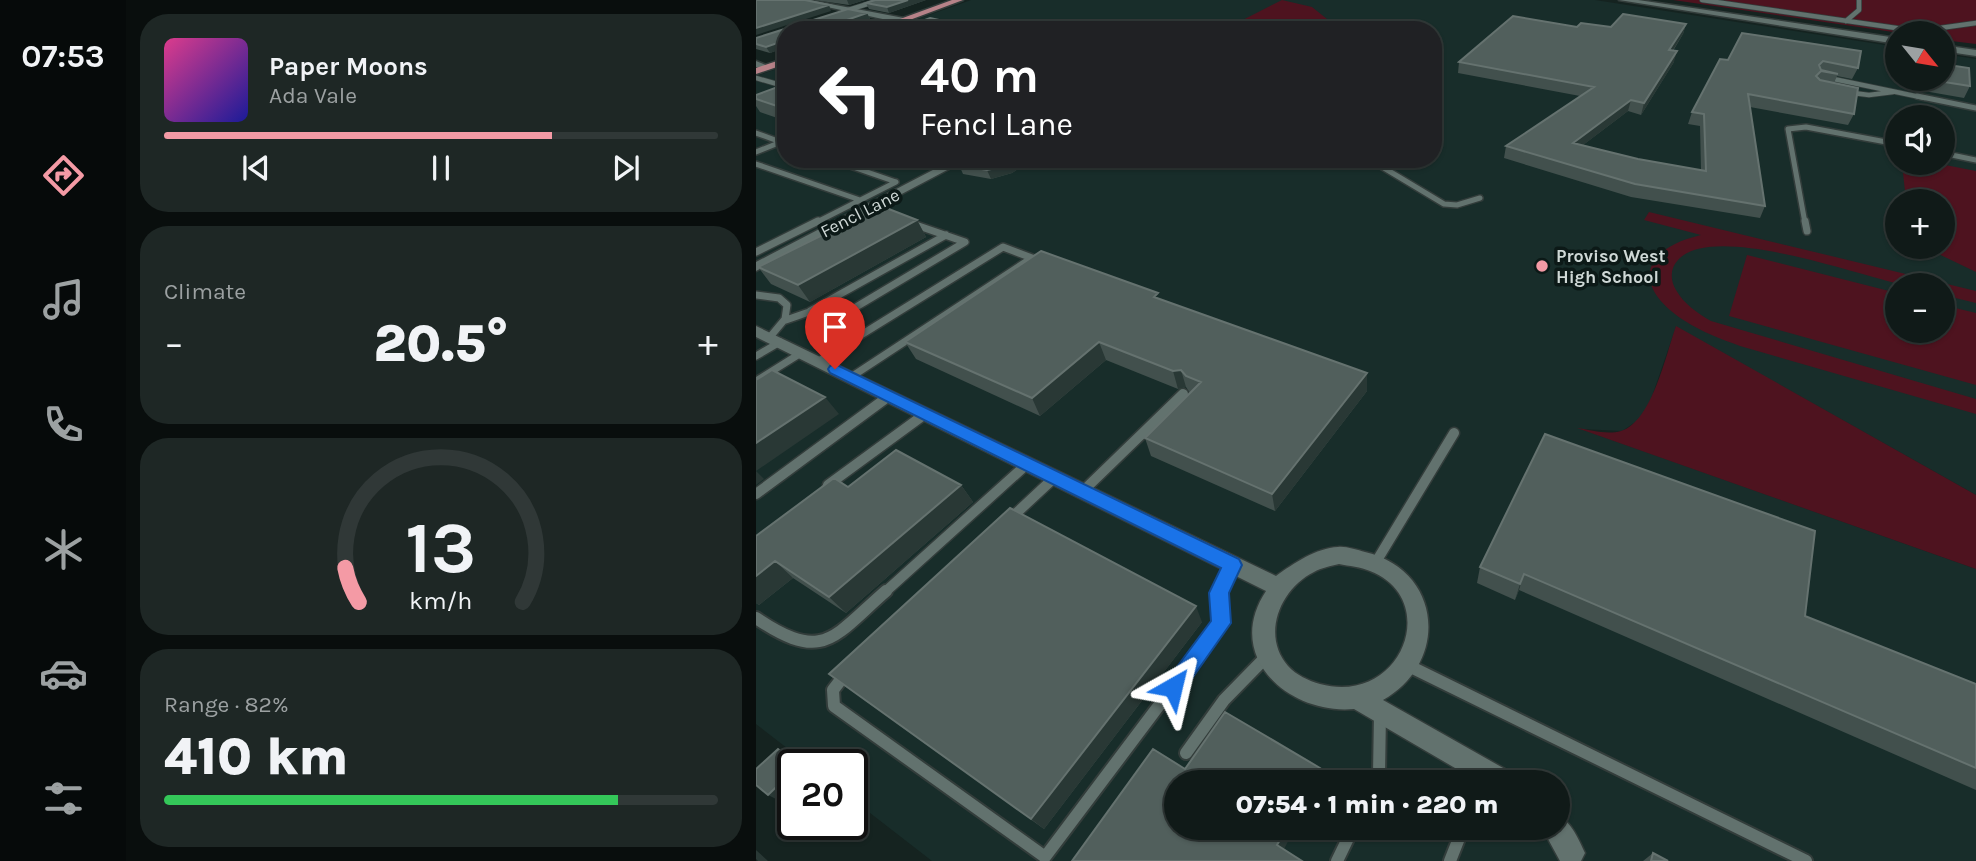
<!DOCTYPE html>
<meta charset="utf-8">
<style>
:root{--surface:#101a18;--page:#1e2725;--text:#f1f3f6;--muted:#9ca1a2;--line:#303837;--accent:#f49aa5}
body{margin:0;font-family:Karla,sans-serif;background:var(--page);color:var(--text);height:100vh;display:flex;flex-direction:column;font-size:26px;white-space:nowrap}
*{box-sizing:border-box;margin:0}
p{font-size:23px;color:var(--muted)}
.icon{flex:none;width:38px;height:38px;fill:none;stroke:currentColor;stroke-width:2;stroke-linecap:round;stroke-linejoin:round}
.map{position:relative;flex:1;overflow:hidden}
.details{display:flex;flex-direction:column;gap:14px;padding:14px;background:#090e0d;width:630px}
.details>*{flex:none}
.hud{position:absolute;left:21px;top:21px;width:665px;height:147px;border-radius:28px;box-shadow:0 2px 5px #0004,0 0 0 2px var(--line);background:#202124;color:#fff;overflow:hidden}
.needle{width:46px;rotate:120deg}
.buttons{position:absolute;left:1129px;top:21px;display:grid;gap:14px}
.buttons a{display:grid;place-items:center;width:70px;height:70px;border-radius:50%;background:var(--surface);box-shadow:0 2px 5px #0004,0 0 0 2px var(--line);font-size:35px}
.speed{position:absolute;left:21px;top:749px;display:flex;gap:14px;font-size:35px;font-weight:700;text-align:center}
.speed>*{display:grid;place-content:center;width:91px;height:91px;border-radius:50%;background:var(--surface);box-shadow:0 2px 5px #0004,0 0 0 2px var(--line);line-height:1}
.speed .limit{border:4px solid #111;border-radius:10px;background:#fff;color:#111}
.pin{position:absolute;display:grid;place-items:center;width:60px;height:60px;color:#fff;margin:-72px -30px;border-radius:50% 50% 50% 0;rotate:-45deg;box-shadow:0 0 7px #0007}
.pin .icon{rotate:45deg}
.me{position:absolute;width:77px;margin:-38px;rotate:37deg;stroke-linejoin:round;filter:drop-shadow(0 0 5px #0008)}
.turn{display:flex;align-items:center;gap:24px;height:147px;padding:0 28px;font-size:32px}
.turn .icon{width:91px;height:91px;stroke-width:2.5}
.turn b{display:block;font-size:49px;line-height:60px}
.big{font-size:52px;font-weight:800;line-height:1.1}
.details .card{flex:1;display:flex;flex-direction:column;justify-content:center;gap:10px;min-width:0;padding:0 24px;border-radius:28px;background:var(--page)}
.details .dial{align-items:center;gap:0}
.dial svg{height:182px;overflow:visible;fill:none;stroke:var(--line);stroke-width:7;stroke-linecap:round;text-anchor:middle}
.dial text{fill:var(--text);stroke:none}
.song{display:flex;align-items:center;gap:21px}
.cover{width:84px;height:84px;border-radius:10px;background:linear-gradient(135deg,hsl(330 70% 55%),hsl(240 70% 35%))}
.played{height:7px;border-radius:4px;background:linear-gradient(90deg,var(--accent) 70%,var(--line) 70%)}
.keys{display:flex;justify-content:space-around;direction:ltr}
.heat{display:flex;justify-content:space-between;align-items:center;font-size:38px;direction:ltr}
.charge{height:10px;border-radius:5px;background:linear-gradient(90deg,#34c759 82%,var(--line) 0)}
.trip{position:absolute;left:408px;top:770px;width:406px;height:70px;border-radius:35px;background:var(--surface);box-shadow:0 2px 5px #0004,0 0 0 2px var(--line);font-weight:800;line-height:70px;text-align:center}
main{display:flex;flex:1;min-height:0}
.menu{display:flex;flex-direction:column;width:126px;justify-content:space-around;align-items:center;background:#060a0a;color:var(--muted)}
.menu .icon{width:49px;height:49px}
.menu .active{color:var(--accent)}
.menu b{font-size:32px;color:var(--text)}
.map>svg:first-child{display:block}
.built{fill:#182d2a;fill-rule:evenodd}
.green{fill:#4e131f}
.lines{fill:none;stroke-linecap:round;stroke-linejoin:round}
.service-far4-casing{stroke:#333d3b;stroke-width:6}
.service-far3-casing{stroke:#333d3b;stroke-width:8}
.service-far2-casing{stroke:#333d3b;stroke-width:10}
.service-far1-casing{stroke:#333d3b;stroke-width:13}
.service-casing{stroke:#333d3b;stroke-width:16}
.minor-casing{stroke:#333d3b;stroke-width:3}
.secondary-casing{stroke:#333d3b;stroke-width:3}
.primary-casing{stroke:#333d3b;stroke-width:3}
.service-far4{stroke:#62726e;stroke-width:4.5}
.service-far3{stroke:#62726e;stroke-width:5}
.service-far2{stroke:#62726e;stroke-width:7}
.service-far1{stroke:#62726e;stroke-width:10}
.service{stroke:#62726e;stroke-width:12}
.minor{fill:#62726e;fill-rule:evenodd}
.secondary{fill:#62726e;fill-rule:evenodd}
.primary{fill:#b68288;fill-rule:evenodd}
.wall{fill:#42504d}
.shaded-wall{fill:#293835}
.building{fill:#515f5c;stroke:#65726f;stroke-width:2}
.route{fill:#1a73e8;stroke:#114b97;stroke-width:2}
.poi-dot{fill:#f49aa5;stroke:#0c1917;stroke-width:2.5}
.labels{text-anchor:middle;stroke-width:7;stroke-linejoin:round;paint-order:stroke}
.far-street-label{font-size:18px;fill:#cfd8d6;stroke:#0c1917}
.far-poi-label{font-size:18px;font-weight:bold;fill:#cfd8d6;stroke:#0c1917;text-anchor:start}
</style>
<main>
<nav class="menu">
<b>07:53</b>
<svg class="icon active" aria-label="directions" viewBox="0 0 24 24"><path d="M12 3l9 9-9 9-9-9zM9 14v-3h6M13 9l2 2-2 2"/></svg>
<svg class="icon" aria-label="music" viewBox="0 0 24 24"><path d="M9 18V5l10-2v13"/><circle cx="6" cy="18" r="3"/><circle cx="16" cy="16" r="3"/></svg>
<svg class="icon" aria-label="phone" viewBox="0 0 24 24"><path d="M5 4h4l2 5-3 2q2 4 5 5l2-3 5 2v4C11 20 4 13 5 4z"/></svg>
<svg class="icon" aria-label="climate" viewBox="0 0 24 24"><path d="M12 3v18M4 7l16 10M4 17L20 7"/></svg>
<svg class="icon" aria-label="car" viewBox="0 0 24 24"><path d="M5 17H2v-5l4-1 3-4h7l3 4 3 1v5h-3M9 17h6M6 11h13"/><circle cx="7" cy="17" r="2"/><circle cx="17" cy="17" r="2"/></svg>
<svg class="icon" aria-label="filters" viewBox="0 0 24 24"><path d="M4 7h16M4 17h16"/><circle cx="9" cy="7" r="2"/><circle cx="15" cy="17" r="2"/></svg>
</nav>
<section class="details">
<div class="card">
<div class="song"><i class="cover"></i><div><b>Paper Moons</b><p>Ada Vale</p></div></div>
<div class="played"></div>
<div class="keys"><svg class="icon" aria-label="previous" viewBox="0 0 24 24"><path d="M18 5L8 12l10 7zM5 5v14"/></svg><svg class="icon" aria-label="pause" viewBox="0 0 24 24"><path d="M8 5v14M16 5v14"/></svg><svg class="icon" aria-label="next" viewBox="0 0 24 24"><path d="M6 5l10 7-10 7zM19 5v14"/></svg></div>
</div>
<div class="card"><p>Climate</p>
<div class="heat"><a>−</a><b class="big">20.5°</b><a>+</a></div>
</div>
<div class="card dial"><svg viewBox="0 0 100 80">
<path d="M14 69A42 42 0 1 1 86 69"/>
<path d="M14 69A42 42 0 0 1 8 54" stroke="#f49aa5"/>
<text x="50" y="56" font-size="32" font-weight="700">13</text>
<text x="50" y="72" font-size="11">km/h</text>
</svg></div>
<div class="card"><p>Range · 82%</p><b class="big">410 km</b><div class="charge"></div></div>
</section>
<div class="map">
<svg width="1220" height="861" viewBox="0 0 1220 861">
<rect width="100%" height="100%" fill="#152320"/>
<path class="built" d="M215,0H839L1141,47V79H1186L1187,54L1220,59V495L920,327L894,402L884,419L866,431L825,429L1220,569V861H176L96,799V765H53L0,724V76L30,66V159H677V30H131ZM1141,117H1186V163H1141ZM1141,201H1186V247H1141ZM1141,285H1186V331H1141ZM420,782H802V828H420Z"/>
<path class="green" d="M526,0L556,7L571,19L567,30L476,29L475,26Z
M917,0H1220V44L1187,40L1186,33H1144Z
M1146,163H1179L1220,171V272L1168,247H1186V201H1150Z
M893,212L1220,291V303L1187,295L1186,285C1173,285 1157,287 1144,284C1098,274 956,222 922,260C914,268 914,280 920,290C928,304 941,313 955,321L1220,399V414L984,346C965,339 946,332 929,321C875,286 885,249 945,235L888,220Z
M991,255L1141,293V331H1186L1187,305L1220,313V385L973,316Z
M920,326L1220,495V569L821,428C835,430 851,435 865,431C896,422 910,354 920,326Z"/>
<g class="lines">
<g class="service-far4-casing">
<path id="service-far4" d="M946,0L1147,29H1177L1220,23
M89,11L124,0
M1090,21L1103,10V0
M1068,77L1169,98
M0,78L28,86
M1089,92L1113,95L1137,92"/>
</g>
<g class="service-far3-casing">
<path id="service-far3" d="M1161,96L1220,108
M0,133L30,144
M0,152L25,142
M1186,153L1220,160
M74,159L140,182
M613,159L688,204L701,205L724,198
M0,164L104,200
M59,223L140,182
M1049,223L1032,129L1050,127L1141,144"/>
</g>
<g class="service-far2-casing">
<path id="service-far2" d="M1049,221L1051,231
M0,252L62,221
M0,295L23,298L31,305L29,319L14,337
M54,311L190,235
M30,320L53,312L90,313L209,242L154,223
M0,356L24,342
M63,361L247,247L276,258L95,377
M0,381L45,353"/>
</g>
<g class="service-far1-casing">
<path id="service-far1" d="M72,485L169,414
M327,491L427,394
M0,494L133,396
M254,519L299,477
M620,562L698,433
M128,593L271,464
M463,593L477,565"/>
</g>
<g class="service-casing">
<path id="service" d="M0,618C68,664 77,637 130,591
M651,665L1050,861
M90,673L77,690L78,706L289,857L465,623L464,591
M430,753L468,700L511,656
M620,782L623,775L624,713
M581,861L597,828
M694,861L707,828"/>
</g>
<g class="minor-casing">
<path id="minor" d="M39,0H53L211,30H188L145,23Z
M0,61L15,67L10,70L0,67Z
M198,159H212L0,271V262Z
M0,326L520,576C538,563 560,548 582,547C590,546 601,550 609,552C686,570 694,662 627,700L756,773L760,782H723L598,709C532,715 467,656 510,591L0,337ZM583,564C593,566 605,567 614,571C686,599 646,706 564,684C553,681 540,675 532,666C505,635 524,589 558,572C565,568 575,566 583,564Z
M802,816C815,821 823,840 829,853L825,861H804L786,828H802Z"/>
</g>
<g class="secondary-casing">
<path id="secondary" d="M863,0H882L1141,38V44Z
M1186,45L1220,50V56L1186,51Z"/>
</g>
<g class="primary-casing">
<path id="primary" d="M196,0H207L127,30H114Z
M30,58V64L0,74V68Z"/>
</g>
<use href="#service-far4" class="service-far4"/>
<use href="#service-far3" class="service-far3"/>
<use href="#service-far2" class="service-far2"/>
<use href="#service-far1" class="service-far1"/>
<use href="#service" class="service"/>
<use href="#minor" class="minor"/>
<use href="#secondary" class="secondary"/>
<use href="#primary" class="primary"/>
</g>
<path class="wall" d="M58,0H109L93,5Z
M170,0L133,13L113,9L110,3Z
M92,9L111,13L114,19L81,30H30V47L14,53L0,49V38Z
M930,24L927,34L917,51L918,62L885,115L872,111L827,145L882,159L945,170L944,126L932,124L936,112L972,60L986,33L1102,68L1096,79L1081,76L1078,83L1098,114L1092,125L994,107L1009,206L1004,218L875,197L748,158L750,146L824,96L702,73L703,62L821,27H855Z
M1169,79H1186L1214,86L1208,98L1168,91Z
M30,84V121L4,112L0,106V95Z
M271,163L256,173L235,179L207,174L203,165Z
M161,220L170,237L54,302L15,284L2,267Z
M404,299L611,373V391L519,511L395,456L389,438L434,393L430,387L422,389L350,360L284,416L160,359L149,342Z
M205,485L217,502L90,613L37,578L3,605L0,603V536L92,487Z
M724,567L1049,616L1220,684V790L763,590L759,600L721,583Z
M446,622L288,829L92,688L73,674Z
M897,853L912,861H887Z"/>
<path class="shaded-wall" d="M91,0H109L93,5Z
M152,0H170L133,13L131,7Z
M73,5L75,11L0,35V28Z
M111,13L114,19L81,30H62Z
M930,24L927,34L910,61L913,50Z
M206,25L208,30H195Z
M30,40V47L14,53L10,47Z
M921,51L918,62L885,115L888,103Z
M875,100L872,111L814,155L817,143Z
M262,159H269L271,163L256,173L235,179L231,170Z
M161,220L170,237L54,302L42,285Z
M343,342L350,360L284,416L276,398Z
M425,370L430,387L422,389L417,371Z
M611,373V391L519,511L516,494Z
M69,397L83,414L0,471L8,479L0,485V443Z
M205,485L217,502L90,613L73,597Z
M19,561L37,578L3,605L0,603V576Z
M768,574L763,590L759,600L764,584Z
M440,606L446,622L288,829L275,819Z
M22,749L33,755L45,765H42Z
M564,768L566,780L564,782H556Z
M37,771V788L24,801L12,795Z
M531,828H539L525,855L521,845Z
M0,850L12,861H2L0,859Z"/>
<path class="building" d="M0,0H49L73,5L0,28Z
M119,0H152L131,7L110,3Z
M92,9L111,13L62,30H30V40L10,47L0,44V38Z
M867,14L930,24L913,50L921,51L888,103L875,100L817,143L882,159L950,171L948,114L936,112L964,59L972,60L986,33L1105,51L1102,68L1067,61L1063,65L1065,70L1082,74L1065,71L1060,76L1064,80L1102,88L1098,114L992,94L1009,206L879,184L750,146L838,87L703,62L757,16L821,27L825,23L855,27Z
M174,18L206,25L195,30H142Z
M1186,64L1213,68L1214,86L1175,80V79H1186Z
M30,84V109L0,99V95Z
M214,159H262L253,165L231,170L203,165Z
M125,206L161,220L42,285L2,267Z
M285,251L402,293L398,297L611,373L516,494L389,438L445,382L430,376L425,370L417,371L343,342L276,398L149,342Z
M16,370L69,397L0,443V380Z
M789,434L1059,531L1049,616L1220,684V768L768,574L764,584L724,567Z
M140,450L205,485L73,597L19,561L0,576V536L78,478L92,487Z
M254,508L440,606L275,819L73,674Z
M469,712L564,768L556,782H420V828H531L521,845L546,861H316L397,749L429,769Z
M22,749L42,765H37V771L12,795L0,785V769Z
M897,853L912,861H895Z"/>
<path class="route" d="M79,364L483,559L486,565L473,593L475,623L425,694L417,697L410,694L406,687L455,621L453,593L465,568L74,373L72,369L74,366Z"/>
<circle class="poi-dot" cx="786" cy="266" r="7"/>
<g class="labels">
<g class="far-street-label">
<text transform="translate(104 213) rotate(-27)" y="6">Fencl Lane</text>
</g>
<g class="far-poi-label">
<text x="800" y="262">Proviso West<tspan x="800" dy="21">High School</tspan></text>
</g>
</g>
</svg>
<div class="buttons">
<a><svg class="needle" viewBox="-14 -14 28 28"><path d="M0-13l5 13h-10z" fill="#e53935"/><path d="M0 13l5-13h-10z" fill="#9ca1a2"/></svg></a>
<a><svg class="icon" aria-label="sound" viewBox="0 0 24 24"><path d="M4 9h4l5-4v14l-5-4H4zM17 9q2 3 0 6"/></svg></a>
<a>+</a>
<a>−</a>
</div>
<div class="speed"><div class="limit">20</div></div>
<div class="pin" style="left:79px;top:369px;background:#d93025"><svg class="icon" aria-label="arrive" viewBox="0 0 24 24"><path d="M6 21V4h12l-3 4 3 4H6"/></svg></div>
<svg class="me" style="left:417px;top:687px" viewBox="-20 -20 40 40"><path d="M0-17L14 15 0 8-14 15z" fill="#1a73e8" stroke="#fff" stroke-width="4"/></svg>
<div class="trip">07:54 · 1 min · 220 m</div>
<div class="hud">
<div class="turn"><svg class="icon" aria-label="left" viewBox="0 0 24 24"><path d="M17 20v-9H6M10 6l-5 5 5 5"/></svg><div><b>40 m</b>Fencl Lane</div></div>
</div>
</div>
</main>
